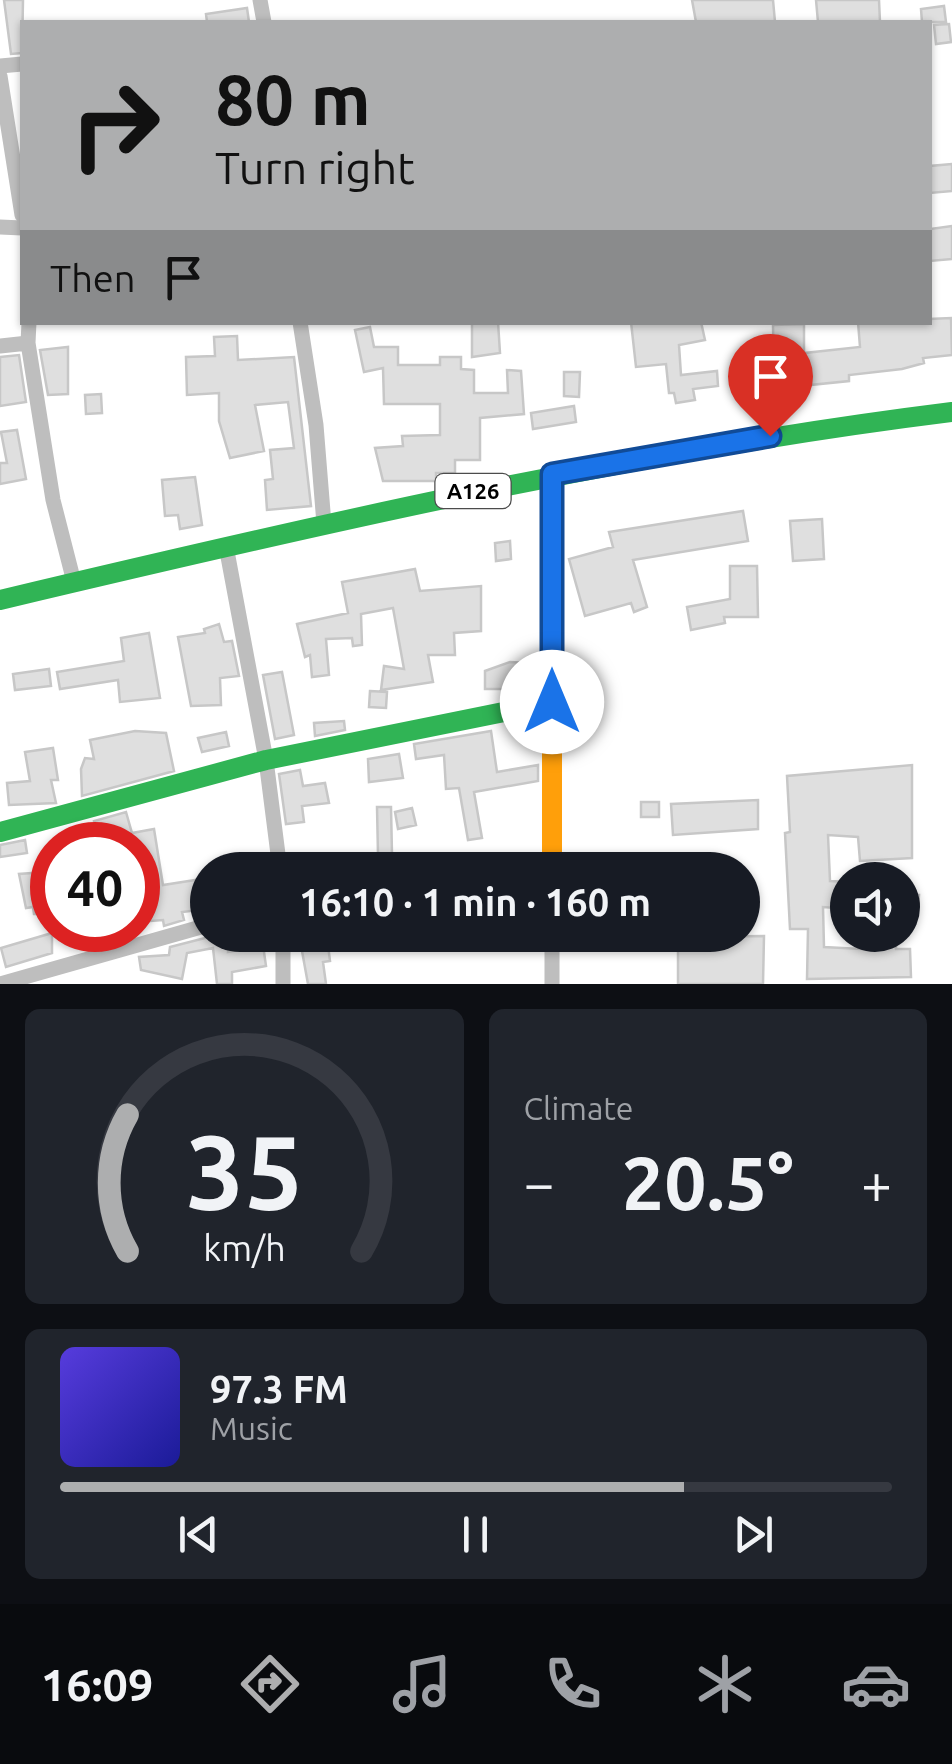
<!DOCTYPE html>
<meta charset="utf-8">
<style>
:root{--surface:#171b24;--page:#20242c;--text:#f1f3f6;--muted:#9ea1a6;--line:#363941;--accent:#adaeaf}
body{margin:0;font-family:Ubuntu,sans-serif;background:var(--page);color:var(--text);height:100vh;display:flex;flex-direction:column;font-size:38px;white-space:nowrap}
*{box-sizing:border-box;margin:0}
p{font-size:32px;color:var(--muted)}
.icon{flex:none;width:55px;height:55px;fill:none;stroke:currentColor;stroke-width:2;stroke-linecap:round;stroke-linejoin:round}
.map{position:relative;height:984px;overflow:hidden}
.drawer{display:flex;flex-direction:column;gap:25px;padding:25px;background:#0d0f14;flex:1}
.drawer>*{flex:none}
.hud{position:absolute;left:20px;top:20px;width:912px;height:305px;border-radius:0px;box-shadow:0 2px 8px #0004;background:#adaeaf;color:#111;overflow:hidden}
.buttons{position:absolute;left:830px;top:862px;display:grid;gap:20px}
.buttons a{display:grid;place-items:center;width:90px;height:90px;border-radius:50%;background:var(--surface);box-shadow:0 2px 8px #0004;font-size:50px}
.speed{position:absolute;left:30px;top:822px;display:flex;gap:20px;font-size:50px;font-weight:700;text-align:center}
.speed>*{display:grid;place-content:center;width:130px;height:130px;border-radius:50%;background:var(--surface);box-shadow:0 2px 8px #0004;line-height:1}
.speed .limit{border:15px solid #d22;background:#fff;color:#111}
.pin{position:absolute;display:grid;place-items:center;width:85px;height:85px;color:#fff;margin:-102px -42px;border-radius:50% 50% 50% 0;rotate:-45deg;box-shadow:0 0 10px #0007}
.pin .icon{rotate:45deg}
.me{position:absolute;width:110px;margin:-55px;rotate:0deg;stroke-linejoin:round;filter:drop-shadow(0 0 8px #0008)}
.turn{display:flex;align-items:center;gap:35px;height:210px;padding:0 30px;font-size:45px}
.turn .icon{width:130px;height:130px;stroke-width:2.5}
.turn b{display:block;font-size:70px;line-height:85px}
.then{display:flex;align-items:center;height:95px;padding:0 30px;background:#0003;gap:20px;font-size:38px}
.big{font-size:75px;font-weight:600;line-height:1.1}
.drawer .widget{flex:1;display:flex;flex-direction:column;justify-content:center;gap:15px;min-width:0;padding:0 35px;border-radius:15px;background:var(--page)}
.drawer .dial{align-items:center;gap:0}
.dial svg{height:260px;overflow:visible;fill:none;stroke:var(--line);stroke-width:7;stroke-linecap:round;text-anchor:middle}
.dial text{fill:var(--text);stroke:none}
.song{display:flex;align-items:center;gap:30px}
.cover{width:120px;height:120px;border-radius:15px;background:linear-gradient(135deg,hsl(250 70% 55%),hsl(240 70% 35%))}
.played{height:10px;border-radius:5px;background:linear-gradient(90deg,var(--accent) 75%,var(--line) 75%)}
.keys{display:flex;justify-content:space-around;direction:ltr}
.heat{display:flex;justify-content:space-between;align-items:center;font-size:55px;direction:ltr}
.drawer .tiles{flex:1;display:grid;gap:25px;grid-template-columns:1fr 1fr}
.widget:last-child{grid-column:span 2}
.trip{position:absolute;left:190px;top:852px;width:570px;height:100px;border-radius:50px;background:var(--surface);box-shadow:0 2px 8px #0004;font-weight:600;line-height:100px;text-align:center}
.tabs{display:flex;height:160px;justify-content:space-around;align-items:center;background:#090b0e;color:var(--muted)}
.tabs .icon{width:70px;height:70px}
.tabs .selected{color:var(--accent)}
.tabs b{font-size:45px;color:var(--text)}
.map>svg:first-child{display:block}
.building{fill:#dfdfdf;stroke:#c7c7c7;stroke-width:2.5}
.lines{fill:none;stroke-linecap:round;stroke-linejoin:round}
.street{stroke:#bebebe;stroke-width:15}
.fast{stroke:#30b455;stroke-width:20}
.slow{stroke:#ff9f0a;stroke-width:20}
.route-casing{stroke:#114b97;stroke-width:25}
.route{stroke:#1a73e8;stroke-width:18}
.labels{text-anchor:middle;stroke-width:10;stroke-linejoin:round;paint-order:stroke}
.shield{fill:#fff;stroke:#4c4c4c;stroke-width:2.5}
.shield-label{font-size:22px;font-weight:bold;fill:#000}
</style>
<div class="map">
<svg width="952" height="984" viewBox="0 0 952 984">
<rect width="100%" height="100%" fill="#fff"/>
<path class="building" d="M4,0H23L22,53L11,54Z
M692,0H773L775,22H696Z
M816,0H879L880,22H818Z
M944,6L946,22H922L921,9Z
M247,8L249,22H207L206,14Z
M949,24L951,42L936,44L934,25Z
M952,164V191L930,193V166Z
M952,226V259L930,261V229Z
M951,318L952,355L923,358L924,363L902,369L849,375V381L801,386V393L774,389L773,325L804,324V353L860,347L858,322Z
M472,322H498L500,353L472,357Z
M631,322H701L705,340L679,345L681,375L717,371L718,386L693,389L695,400L676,403L674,393H669L666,364L636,367Z
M370,327L374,347H398V365H440V357H461V369L474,370V393H508L507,370L521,371L524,414L480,418V460H455V473H436V481H383L375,448L403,446L402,436L440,435V404H384L383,368L364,372L355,330Z
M237,336L238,360L294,357L311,506L267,510L265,480L273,479L270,450L294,448L288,402L255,405L264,451L230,458L219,421V393L187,395L186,357L215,356L214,337Z
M68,347V394L48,395L40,350Z
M19,355L26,402L0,406V357Z
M564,372H580L579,397L564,396Z
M101,394L102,413L86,414L85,395Z
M574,406L576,422L533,429L531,413Z
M17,430L26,479L0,484V463H7L1,432Z
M195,477L202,525L180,529L178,515L165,516L162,480Z
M743,511L748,541L633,560L647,607L634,612L631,603L585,616L569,559L613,547L609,532Z
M822,519L824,559L793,561L790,521Z
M510,541L511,559L496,561L495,543Z
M730,566H757L758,617H724L725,623L691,630L687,607L730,599Z
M415,569L420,591L481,586V631L454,633L455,655H428L433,682L381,690L384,666L404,669L393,608L361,614L362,645L353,646L352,638L326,639L329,675L312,677L310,655L305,657L297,624L348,613L342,582Z
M219,624L224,642L232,641L239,676L220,678L221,705L191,706L178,637L205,633L204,629Z
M149,633L160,698L120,702L118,680L60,689L57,672L124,661L121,638Z
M529,657L538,658V689H485V671L510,662L529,663Z
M49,669L51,686L15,690L13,674Z
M282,672L294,735L275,739L263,675Z
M370,691L387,692L386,708L369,707Z
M344,721L345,730L315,736L314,723Z
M135,731L166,733L174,771L82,796L81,769L85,758L94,759L90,740Z
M491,731L497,772L538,765V781L474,792L482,838L468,840L459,788L446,789L444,755L416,759L414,744Z
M226,732L229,746L202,752L198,738Z
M53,748L58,780H51L56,803L9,805L7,783L30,781L25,752Z
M399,754L403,778L369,782L368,759Z
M912,765V858L860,861L858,837L828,835L830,881L848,882V909L823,907L824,947L861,949L860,935H896V949H910L911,977L807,979L808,929H790L785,833L790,832L787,776Z
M300,770L303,786L325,783L329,803L302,806L304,822L286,824L279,774Z
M758,800V829L673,835L671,804Z
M641,802H659V817H641Z
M377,807H391L392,854L378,855Z
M412,808L416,825L398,829L395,812Z
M126,812L132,833L154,829L163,885L208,878V909L182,912L184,920L164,926L163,920L138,922V845H100L94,821Z
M25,840L27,853L0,857V845Z
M45,872L52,914H34L33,907L26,908L19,874Z
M902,894L919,895L918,910L902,909Z
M52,933V953L6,967L1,948Z
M764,936L763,984H678V937Z
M229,937L228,952L263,945L266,966L232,972V984H217L213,948L187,953L182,979L141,970L139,957L169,955L170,947L205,938Z
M327,937L330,961L323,962L326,984H308L300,940Z"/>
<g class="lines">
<path class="street" d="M260,0L264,22
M0,66L22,64
M0,76L22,215
M0,227L22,228
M300,322L316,425L324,524
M28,343L53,500L74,582
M0,346L28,343L29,322
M226,546L266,760L280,870
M0,984L208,925
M283,984V935
M552,984V935"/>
<path class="fast" d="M0,600C315,525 630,452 952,412
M0,832L266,760L553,702"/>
<path class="slow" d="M552,474V870"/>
</g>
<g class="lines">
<g class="route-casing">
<path id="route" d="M552,702V474L770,436"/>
</g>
<use href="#route" class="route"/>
</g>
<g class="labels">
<rect class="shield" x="435.5" y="474" width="75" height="34" rx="8"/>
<g class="shield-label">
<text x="473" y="499">A126</text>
</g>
</g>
</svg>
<div class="buttons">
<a><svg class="icon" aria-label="sound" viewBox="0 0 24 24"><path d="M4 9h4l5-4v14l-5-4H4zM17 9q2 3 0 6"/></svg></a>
</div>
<div class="speed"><div class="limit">40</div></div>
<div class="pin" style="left:770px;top:436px;background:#d93025"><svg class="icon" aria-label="arrive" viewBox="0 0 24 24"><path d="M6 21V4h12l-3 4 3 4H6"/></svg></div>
<svg class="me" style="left:552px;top:702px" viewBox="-20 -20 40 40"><circle r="19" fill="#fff"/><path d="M0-13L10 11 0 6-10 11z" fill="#1a73e8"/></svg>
<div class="trip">16:10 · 1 min · 160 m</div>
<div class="hud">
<div class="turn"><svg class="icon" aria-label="right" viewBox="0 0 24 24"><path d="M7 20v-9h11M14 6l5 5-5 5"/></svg><div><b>80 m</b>Turn right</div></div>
<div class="then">Then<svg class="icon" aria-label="arrive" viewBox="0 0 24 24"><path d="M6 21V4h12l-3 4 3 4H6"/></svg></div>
</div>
</div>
<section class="drawer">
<div class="tiles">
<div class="widget dial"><svg viewBox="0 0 100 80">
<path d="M14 69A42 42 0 1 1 86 69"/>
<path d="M14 69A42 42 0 0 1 14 27" stroke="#adaeaf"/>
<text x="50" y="56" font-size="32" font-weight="700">35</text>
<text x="50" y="72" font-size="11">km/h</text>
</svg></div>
<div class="widget"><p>Climate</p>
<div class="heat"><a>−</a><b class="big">20.5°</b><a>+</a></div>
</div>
<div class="widget">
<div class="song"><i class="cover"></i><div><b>97.3 FM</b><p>Music</p></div></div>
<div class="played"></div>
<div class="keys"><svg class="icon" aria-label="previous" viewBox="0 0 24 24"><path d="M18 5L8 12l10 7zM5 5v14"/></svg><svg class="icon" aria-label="pause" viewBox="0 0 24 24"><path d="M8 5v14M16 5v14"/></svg><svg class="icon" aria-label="next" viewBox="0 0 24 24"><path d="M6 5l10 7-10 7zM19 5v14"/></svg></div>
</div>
</div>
</section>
<nav class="tabs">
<b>16:09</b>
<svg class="icon selected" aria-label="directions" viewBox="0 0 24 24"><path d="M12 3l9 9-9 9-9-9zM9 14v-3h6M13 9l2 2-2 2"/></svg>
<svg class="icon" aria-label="music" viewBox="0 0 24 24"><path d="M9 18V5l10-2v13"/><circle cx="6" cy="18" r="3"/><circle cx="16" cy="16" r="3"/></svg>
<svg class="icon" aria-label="phone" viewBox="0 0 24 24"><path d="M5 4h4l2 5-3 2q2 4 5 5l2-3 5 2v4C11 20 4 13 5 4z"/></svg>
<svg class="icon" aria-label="climate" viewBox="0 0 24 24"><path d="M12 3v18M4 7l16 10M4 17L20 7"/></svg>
<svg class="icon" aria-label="car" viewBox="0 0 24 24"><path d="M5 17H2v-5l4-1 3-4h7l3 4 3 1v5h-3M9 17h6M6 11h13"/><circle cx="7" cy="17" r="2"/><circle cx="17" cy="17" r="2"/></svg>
</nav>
